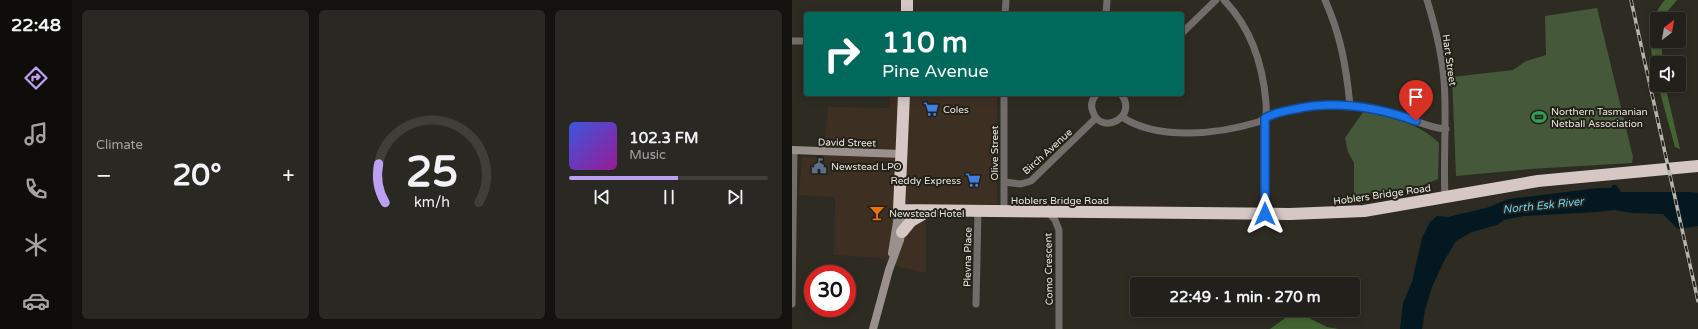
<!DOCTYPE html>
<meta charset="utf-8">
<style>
:root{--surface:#22201a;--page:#2a2823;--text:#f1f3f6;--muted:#a2a3a2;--line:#3f3e39;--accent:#bca0f2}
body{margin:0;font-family:"Varela Round",sans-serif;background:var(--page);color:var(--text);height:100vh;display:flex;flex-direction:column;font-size:15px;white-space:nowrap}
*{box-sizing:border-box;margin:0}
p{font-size:13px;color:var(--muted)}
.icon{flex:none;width:22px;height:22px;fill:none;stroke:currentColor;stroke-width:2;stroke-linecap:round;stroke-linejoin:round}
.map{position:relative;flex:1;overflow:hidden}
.details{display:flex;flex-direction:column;gap:10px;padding:10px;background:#13120e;width:720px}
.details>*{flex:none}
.hud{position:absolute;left:12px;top:12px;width:380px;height:84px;border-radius:4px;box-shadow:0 2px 10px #0003,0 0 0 1px var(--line);background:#00695c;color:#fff;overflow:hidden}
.needle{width:26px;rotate:31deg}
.tools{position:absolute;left:858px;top:12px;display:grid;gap:8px}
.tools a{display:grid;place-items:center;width:36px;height:36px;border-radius:4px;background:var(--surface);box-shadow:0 2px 10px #0003,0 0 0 1px var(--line);font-size:20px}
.speed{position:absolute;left:12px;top:265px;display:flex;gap:8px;font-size:20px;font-weight:700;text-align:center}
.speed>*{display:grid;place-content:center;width:52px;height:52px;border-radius:50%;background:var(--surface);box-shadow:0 2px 10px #0003,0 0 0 1px var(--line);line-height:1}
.speed .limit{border:6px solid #d22;background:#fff;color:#111}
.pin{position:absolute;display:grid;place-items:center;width:34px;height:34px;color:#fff;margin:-41px -17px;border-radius:50% 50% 50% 0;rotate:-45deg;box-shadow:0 0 4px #0007}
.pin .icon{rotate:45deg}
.me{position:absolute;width:44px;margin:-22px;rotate:0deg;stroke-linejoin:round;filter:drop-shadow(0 0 3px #0008)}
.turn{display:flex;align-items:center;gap:14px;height:84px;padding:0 12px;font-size:18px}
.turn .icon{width:52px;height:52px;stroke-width:2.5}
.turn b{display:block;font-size:28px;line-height:34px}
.big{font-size:30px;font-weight:700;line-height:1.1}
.details .card{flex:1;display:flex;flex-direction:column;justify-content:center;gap:6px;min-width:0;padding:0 14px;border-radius:6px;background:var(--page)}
.details .dial{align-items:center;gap:0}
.dial svg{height:104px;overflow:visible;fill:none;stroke:var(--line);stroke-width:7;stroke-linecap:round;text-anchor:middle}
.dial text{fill:var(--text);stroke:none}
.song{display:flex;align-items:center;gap:12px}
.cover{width:48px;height:48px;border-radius:6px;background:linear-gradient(135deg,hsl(230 70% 55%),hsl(300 70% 35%))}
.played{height:4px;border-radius:2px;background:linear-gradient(90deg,var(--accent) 55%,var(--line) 55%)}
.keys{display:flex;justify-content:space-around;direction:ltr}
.heat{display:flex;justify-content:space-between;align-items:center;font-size:22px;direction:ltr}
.details .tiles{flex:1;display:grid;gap:10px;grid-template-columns:repeat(3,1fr)}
.trip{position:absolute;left:338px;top:277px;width:230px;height:40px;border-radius:4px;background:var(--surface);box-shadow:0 2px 10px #0003,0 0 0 1px var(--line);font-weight:700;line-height:40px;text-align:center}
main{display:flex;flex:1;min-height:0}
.tab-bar{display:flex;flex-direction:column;width:72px;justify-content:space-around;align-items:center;background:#0e0d0a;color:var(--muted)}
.tab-bar .icon{width:28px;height:28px}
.tab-bar .active{color:var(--accent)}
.tab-bar b{font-size:18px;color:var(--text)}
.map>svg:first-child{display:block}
.commercial{fill:#3e2f23}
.green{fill:#45583a}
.forest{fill:#456433}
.water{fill:#031820}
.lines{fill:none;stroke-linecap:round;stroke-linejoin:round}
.street{stroke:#726c6b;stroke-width:7}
.secondary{stroke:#9a918f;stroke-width:8}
.highway{stroke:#d6c7c5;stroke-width:12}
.rail-casing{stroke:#b6b4ae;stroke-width:3.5}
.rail{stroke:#232118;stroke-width:2;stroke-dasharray:6;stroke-linecap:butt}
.route-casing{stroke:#114b97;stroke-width:10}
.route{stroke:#1a73e8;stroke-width:7}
.labels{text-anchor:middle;stroke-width:4;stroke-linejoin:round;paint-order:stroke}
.street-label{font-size:10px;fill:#e6e4de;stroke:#232118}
.poi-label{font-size:10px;fill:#e6e4de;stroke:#232118;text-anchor:start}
.water-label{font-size:11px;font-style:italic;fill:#6ad3fb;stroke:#232118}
</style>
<main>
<nav class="tab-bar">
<b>22:48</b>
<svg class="icon active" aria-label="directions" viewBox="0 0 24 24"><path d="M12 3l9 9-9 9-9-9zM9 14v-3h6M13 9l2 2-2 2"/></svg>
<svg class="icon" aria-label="music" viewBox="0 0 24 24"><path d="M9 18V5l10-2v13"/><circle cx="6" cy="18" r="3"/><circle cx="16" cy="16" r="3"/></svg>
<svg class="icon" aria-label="phone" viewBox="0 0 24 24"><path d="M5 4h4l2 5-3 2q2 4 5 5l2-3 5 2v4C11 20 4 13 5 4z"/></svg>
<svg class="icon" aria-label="climate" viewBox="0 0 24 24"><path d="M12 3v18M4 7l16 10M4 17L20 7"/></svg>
<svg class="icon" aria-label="car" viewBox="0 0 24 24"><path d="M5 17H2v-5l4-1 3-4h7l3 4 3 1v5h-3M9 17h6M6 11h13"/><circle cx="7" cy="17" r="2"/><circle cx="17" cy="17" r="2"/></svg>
</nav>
<section class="details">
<div class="tiles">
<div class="card"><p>Climate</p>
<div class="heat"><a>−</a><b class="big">20°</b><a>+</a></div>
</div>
<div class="card dial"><svg viewBox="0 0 100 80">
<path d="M14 69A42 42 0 1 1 86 69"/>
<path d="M14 69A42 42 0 0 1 9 39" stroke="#bca0f2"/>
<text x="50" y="56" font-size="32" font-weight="700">25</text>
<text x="50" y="72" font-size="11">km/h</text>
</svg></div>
<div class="card">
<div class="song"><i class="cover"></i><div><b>102.3 FM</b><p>Music</p></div></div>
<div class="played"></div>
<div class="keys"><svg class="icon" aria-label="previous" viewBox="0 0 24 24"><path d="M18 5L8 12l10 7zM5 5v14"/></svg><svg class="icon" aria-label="pause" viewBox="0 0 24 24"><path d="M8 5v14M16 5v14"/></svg><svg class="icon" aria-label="next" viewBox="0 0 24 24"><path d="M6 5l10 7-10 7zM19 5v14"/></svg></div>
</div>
</div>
</section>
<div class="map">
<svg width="906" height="329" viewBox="0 0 906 329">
<rect width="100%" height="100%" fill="#2d2b22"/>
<path class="commercial" d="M98,94H205V204H134V273L107,267L89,258L42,255L43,197L7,195L10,157H31L36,107L98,108Z"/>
<path class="green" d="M805,8L841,157L840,163L738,169L664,176L660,77L721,70L734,61L754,55L753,16Z
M571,112C597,117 628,123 647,143L646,179L626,187L562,198V163L556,152L553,138Z"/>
<path class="forest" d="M873,0H885L869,19H865V41H869L871,63H865V80C858,56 853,20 873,0Z
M866,85H873L888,149L883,147Z
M503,311L535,327L547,329H478Z"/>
<path class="water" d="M821,185H824L829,192H898L906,193V226L886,229L871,214L841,213L822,210L805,212L731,216L712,220L705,225L680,232L664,241L652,261L640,287L633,310L630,329H608L611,303L620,282L630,238L638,222L645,216L656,217L694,208L717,199L806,188H819Z"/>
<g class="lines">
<path class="street" d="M432,0C459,28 471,65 474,103C475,113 473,124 473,134C473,161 473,187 473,214
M533,0C549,36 554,66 558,105
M635,0C643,26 650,53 652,80C655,119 651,158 653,196
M213,14L214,0
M314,14L315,0
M390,33L424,0
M0,41H14
M305,94C300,99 298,105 301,112C309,136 347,117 329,94
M330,117C366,141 427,134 466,122C471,120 474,117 479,115C493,108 514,106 530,105C556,105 580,107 605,114C621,119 636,128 654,129
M212,182L229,184L239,181L304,118
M212,212V94
M256,212L263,220L267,230V329
M0,304L2,150
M184,304L186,211"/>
<path class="secondary" d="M0,150L110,154
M100,253L107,210
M81,329L97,270L108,240L114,210"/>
<path class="highway" d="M115,14V0
M112,94L107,210L498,214L572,211L746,181L906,166
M110,232L119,221L136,211"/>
<g class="rail-casing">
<path id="rail" d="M839,0L906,301"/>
</g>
<use href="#rail" class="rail"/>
</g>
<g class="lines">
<g class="route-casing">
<path id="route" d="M473,214V118C482,113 492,111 503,109C544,100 585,107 624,121"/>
</g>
<use href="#route" class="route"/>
</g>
<defs>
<g id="supermarket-bare" transform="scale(1.2)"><path d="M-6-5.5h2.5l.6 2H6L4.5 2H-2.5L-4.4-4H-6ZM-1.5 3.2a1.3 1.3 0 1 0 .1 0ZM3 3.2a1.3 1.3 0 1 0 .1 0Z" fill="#3f7fe0" stroke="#232118" stroke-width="2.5" paint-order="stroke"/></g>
<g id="stadium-bare" transform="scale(1.2)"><path d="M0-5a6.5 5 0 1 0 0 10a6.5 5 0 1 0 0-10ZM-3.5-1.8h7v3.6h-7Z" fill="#2e9e5b" stroke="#232118" stroke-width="2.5" paint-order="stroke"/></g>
<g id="civic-bare" transform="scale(1.2)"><path d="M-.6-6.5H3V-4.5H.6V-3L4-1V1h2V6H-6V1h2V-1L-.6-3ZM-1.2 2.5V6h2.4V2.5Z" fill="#5c6f8a" stroke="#232118" stroke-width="2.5" paint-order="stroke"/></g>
<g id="bar-bare" transform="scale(1.2)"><path d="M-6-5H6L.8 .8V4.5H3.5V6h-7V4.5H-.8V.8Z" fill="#e8710a" stroke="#232118" stroke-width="2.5" paint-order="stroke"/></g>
</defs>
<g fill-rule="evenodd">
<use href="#supermarket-bare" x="139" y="109"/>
<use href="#stadium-bare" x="747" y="117"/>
<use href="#civic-bare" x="27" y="166"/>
<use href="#supermarket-bare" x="181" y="180"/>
<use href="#bar-bare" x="85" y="213"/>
</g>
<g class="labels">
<g class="street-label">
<text transform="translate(658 60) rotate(82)" y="4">Hart Street</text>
<text transform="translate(55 142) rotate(1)" y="4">David Street</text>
<text transform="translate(255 151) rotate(-42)" y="4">Birch Avenue</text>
<text transform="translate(202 153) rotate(-90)" y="4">Olive Street</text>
<text transform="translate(590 194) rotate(-8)" y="4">Hoblers Bridge Road</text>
<text x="268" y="204">Hoblers Bridge Road</text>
<text transform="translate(175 257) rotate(-89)" y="4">Plevna Place</text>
<text transform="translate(256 269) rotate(-91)" y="4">Como Crescent</text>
</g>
<g class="poi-label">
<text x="151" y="113">Coles</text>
<text x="759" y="115">Northern Tasmanian<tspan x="759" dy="12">Netball Association</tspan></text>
<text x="39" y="170">Newstead LPO</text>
<text x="169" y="184" text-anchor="end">Reddy Express</text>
<text x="97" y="217">Newstead Hotel</text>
</g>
<g class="water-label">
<text transform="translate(751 205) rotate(-6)" y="4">North Esk River</text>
</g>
</g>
</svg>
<div class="tools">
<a><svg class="needle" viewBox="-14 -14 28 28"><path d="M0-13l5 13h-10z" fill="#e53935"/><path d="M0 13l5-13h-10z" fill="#a2a3a2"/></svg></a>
<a><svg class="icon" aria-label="sound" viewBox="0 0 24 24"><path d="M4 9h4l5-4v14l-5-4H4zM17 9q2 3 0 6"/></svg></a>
</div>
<div class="speed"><div class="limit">30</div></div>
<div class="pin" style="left:624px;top:121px;background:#d93025"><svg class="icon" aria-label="arrive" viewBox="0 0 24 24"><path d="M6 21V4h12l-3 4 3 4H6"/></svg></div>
<svg class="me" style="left:473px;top:214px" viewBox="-20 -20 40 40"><path d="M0-17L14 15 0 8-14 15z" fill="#1a73e8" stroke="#fff" stroke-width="4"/></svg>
<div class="trip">22:49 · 1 min · 270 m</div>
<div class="hud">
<div class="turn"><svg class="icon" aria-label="right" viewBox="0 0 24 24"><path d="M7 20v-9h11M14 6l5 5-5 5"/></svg><div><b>110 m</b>Pine Avenue</div></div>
</div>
</div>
</main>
